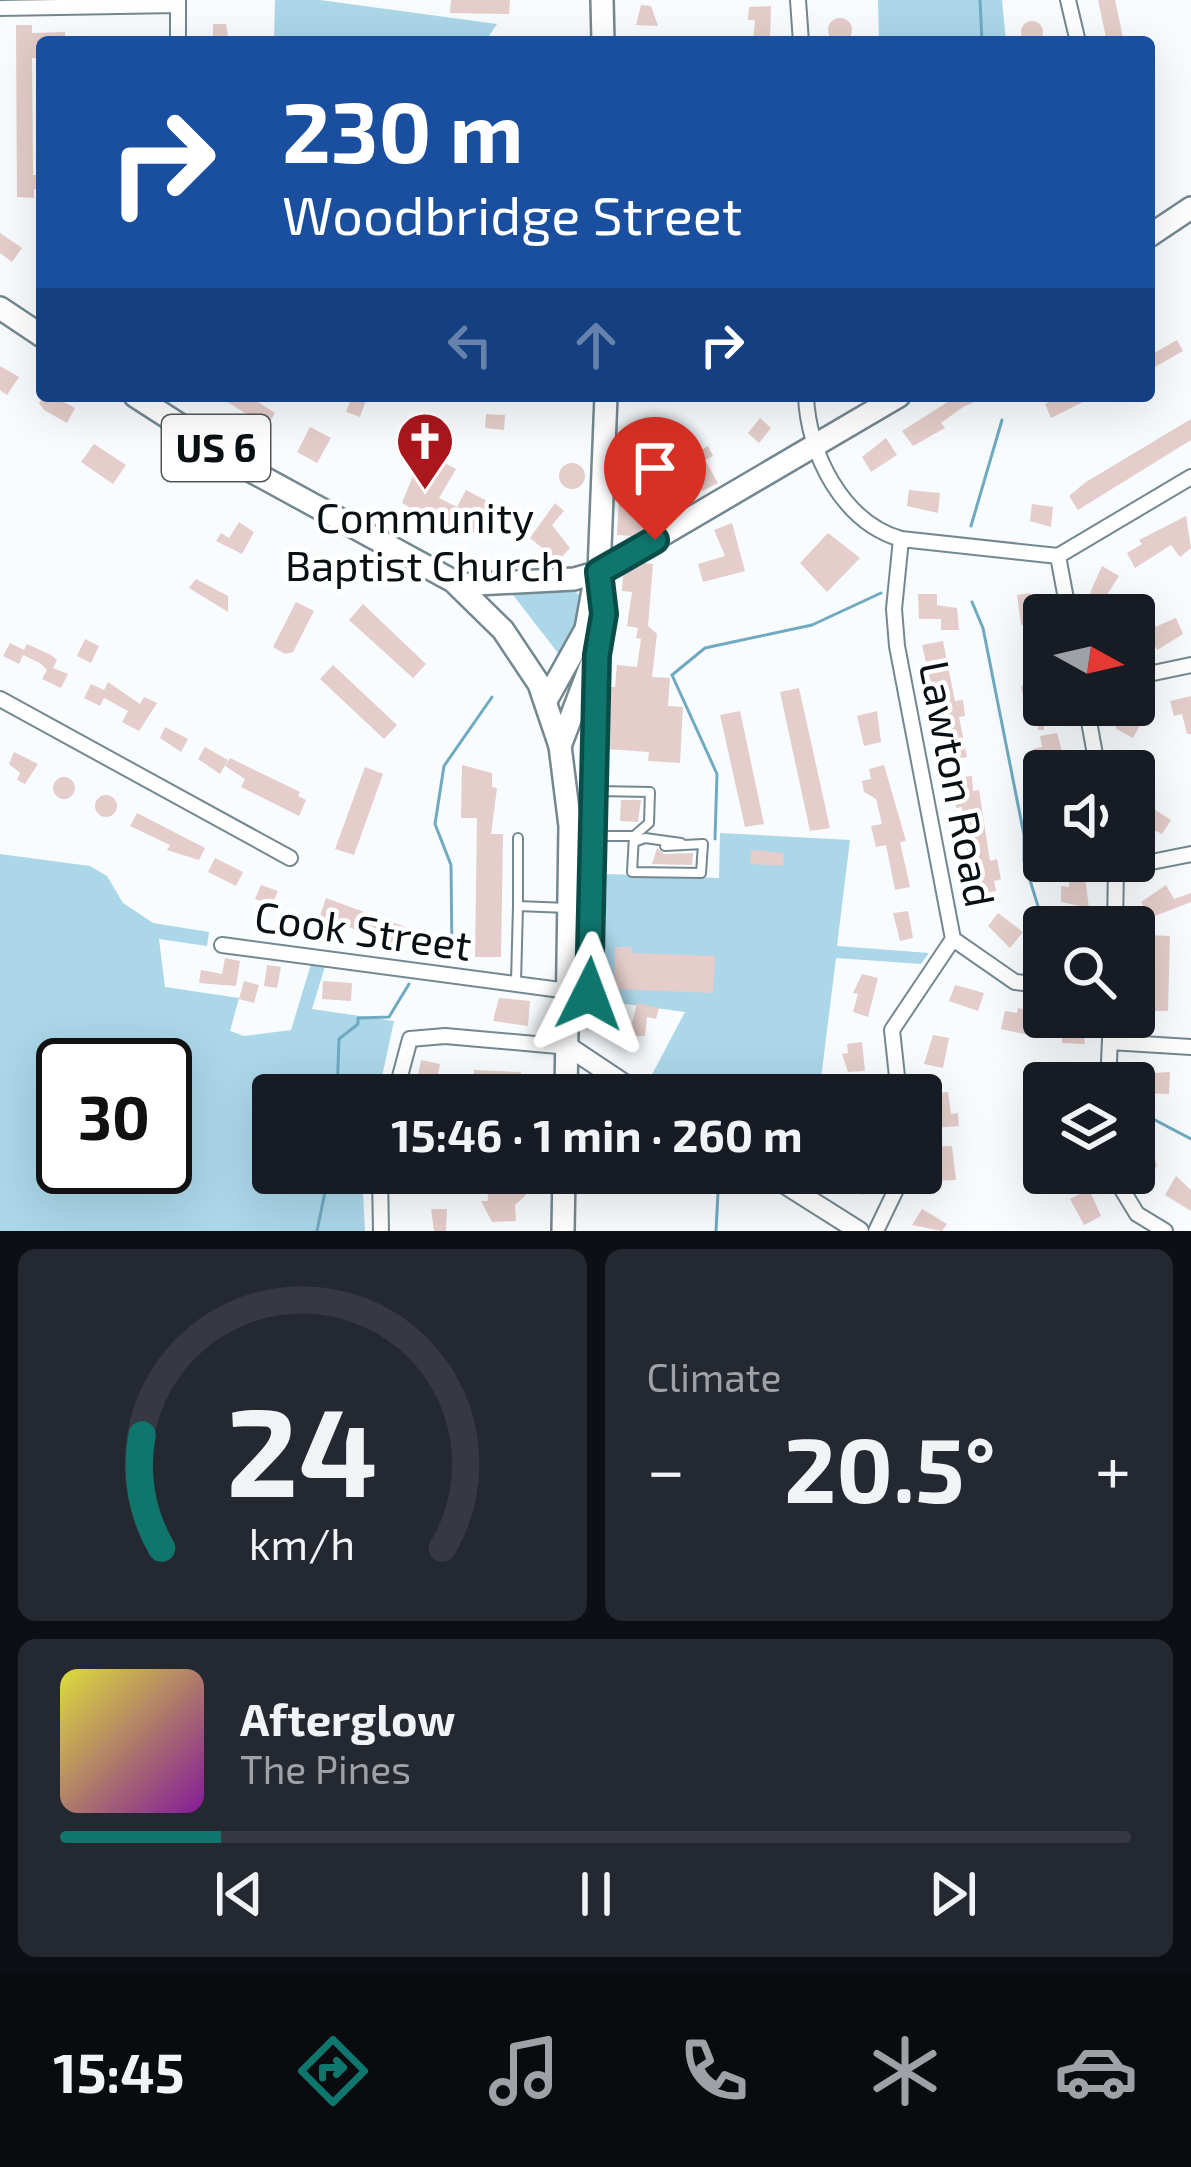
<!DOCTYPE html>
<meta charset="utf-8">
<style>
:root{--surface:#171b24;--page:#242831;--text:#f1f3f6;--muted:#9ea1a6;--line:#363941;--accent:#0f766e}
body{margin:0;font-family:"Exo 2",sans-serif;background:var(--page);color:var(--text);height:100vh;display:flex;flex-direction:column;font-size:45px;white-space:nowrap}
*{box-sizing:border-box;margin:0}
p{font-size:39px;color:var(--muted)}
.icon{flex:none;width:66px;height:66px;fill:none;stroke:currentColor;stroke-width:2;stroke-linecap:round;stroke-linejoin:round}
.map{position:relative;height:1231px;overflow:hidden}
.panel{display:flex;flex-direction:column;gap:18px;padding:18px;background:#0d0f14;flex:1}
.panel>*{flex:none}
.banner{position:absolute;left:36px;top:36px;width:1119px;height:366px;border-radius:12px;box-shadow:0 12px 48px #0002;background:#1a4fa0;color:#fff;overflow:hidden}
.needle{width:78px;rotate:98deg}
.tools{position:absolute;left:1023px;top:594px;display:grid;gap:24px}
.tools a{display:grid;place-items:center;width:132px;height:132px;border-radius:12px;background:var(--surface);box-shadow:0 12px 48px #0002;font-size:60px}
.speed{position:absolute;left:36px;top:1038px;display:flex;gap:24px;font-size:60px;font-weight:700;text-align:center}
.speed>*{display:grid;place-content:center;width:156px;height:156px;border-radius:50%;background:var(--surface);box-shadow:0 12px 48px #0002;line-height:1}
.speed .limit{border:6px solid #111;border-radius:18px;background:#fff;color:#111}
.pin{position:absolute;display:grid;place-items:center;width:102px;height:102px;color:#fff;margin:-123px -51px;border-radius:50% 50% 50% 0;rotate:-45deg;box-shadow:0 0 12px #0007}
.pin .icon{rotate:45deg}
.me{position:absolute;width:132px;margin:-66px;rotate:3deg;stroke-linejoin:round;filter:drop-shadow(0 0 9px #0008)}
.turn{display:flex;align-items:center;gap:42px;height:252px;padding:0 48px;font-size:54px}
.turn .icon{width:156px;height:156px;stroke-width:2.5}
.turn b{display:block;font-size:84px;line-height:102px}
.lanes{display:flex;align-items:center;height:114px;padding:0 48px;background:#0003;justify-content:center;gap:60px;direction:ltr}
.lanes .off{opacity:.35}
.big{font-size:90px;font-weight:700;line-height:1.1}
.panel .tile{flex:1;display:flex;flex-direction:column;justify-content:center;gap:18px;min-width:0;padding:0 42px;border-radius:18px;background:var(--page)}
.panel .dial{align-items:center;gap:0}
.dial svg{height:312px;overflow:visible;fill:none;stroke:var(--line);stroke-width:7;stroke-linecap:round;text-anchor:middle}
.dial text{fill:var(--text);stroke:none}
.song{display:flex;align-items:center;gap:36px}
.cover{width:144px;height:144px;border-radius:18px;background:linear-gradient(135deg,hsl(60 70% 55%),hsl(290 70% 35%))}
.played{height:12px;border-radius:6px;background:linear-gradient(90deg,var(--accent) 15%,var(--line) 15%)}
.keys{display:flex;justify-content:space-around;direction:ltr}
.heat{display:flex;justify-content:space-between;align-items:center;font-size:66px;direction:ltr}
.panel .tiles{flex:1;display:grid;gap:18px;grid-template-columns:1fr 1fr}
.tile:last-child{grid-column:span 2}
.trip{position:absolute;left:252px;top:1074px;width:690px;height:120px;border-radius:12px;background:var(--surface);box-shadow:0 12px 48px #0002;font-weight:700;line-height:120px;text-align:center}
.tabs{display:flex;height:192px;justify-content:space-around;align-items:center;background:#090b0e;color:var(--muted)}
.tabs .icon{width:84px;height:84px}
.tabs .selected{color:var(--accent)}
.tabs b{font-size:54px;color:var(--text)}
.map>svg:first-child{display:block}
.green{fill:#abd7e9;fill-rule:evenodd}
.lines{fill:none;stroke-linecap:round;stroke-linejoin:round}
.stream{stroke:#6faac1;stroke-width:3}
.building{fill:#e4cdca}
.service-casing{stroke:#748891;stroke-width:12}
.minor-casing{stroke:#748891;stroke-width:18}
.tertiary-casing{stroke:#748891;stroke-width:22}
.secondary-casing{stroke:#748891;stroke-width:26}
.primary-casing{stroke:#748891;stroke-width:26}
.service{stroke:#fff;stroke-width:8}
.minor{stroke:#fff;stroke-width:14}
.tertiary{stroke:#fff;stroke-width:18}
.secondary{stroke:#fff;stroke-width:21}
.primary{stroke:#fff;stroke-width:21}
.route-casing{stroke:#0a4d48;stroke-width:30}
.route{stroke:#0f766e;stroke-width:21}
.labels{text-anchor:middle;stroke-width:9;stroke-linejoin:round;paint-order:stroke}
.shield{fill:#fff;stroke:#52585a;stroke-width:3}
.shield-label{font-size:39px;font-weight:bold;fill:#081013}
.poi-label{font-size:42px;fill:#081013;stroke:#fff}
.street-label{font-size:42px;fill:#081013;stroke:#fff}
</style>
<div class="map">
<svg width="1191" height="1231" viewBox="0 0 1191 1231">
<rect width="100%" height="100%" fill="#f8fcfe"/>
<path class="green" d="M275,0H320L497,24L485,42H274Z
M878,0H1002L1006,42H879Z
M573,589L580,596L577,623L561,657L510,591Z
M720,833L850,840L837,946L929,953L921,964L836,958L819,1095L791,1085L787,1095H665L647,1084L685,1012L603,1001L607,874L719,878Z
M0,854L90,866L107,876L123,903L153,923L209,932L207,946L159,939L165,987L239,998L230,1031L244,1036L291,1030L312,961L326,963L312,1009L394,1021L378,1095H273V1173H362L365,1231H0ZM63,1065H165V1167H63Z"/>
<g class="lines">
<path class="stream" d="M980,0L982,42
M971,526L1002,420
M972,602L983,628L1024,835V861L1038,906L1037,968
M715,839L717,774L672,675L705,648L812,625L881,593
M452,956L451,865L435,824L444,766L492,697
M337,1095L339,1039L358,1024V1018L389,1017L409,984
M1134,1109L1191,1139
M317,1231L327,1182L335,1173
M716,1231L719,1173"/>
</g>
<path class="building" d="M451,0H510L509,14L450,13Z
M1098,0H1115L1124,42H1107Z
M641,5L651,6L658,26L636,25Z
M771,6L770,42H753L755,20H748L749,7Z
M828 30a12 12 0 1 1 24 0a12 12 0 1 1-24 0Z
M1021 32a11 11 0 1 1 22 0a11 11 0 1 1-22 0Z
M213,24H226L229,42H213Z
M16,25H32V33L65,32V42H42V58H32L33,175H42V190L34,189V198L17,197Z
M0,233L22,248L12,262L0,253Z
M1177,340L1183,351L1155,367L1149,356Z
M0,366L19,377L7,395L0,390Z
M43,396H65L62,401L75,408L67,423L44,410L39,403Z
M218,396H249L275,413L267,427Z
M352,396L366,400L360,417L346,412Z
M957,396H988L963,407L941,423L945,428L913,446L902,431Z
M1062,396H1095L1051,418L1045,404Z
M486,414L505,415L504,430L485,428Z
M760,418L771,428L759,443L748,433Z
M1191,419V440L1078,510L1069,496L1086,482Z
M634,422L650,424L649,441L632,439Z
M310,427L331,438L317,463L297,452Z
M886,438L897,455L871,472L862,457Z
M94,444L126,465L113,484L81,462Z
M708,446L713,456L705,460L718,483L702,491L688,458Z
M423,451L456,469L439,498L457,507L466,490L489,502L474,532L461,527L457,535L402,503Z
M559 476a13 13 0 1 1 26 0a13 13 0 1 1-26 0Z
M620,475L648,477L645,528L631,536L617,535Z
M909,490L940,493L938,513L907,506Z
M555,503L564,511L552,525L570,548L558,561L530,538Z
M1032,504L1053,507L1051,527L1030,521Z
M1186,516L1191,548L1180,557L1171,545L1135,568L1127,553L1142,544L1139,540Z
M239,522L254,532L242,554L216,541L221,533L229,538Z
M732,523L745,571L703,582L698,564L725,556L714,530Z
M828,533L860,558L827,592L800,563Z
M644,563L653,564L648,626L657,634L652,677L670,678L668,706L683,707L680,763L648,761L649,752L606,749L609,687H615L617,665L637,667L641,639L636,638L638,628L627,626L632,592L622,591L623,575Z
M1102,566L1119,576L1103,601L1090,593Z
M196,579L228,596V612L189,588Z
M1030,593L1038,622L1021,625L1017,595Z
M918,594H937V605L957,608L959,630H941V619H919Z
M296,602L314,611L293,652L285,654L273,647Z
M363,604L426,664L413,678L349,620Z
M1176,618L1183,634L1157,650L1148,630Z
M85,639L99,646L91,663L77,656Z
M1044,639V705H1065L1066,711L1044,714V730H1038L1033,694L1023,696L1021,686L1032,685L1024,643Z
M943,641L955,701L963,700L965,716L959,717L967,757L949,761L922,645Z
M10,643L24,650L27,644L51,655L57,660L53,668L68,674L61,688L42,679L47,670L40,663L23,655L19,664L3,656Z
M333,665L397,725L384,739L320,679Z
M108,682L140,704L144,697L157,703L139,731L122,722L128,711L104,698L100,706L84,698L91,684L104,690Z
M799,688L830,828L810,831L780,692Z
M1191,696V734H1187L1182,714L1174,716L1170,701Z
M1134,703L1148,711L1133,738L1115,728Z
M740,711L764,824L745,827L720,715Z
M877,711L881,742L864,746L857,716Z
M165,727L188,739L181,752L160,738Z
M1057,733L1065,762L1036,767L1033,749L1042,747L1040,736Z
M205,747L228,760L220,774L198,759Z
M14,752L38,764L25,784L17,780L20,773L9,764Z
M1144,752L1150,789L1134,792V771L1126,769L1123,755Z
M230,758L300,792L298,796L306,800L299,816L241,787L245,779L225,766Z
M462,765L492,773V787L497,788L491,834H503L501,957H475L477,818H461Z
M884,765L906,841L900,842L910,887L895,890L886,845L876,847L871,826L882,824L876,799L864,792L862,781L871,779L869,769Z
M365,767L383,774L354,855L335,849Z
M972,776L973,791L979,790L990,861L997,859L1001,879L994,881L996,891L979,894L965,842L962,807L956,808L955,798V778Z
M53 788a11 11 0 1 1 22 0a11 11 0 1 1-22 0Z
M95 806a11 11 0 1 1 22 0a11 11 0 1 1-22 0Z
M621,800H641L638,822L620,821Z
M1146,804L1171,820L1162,834L1136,821Z
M137,813L205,848L199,860L167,850L170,845L130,826Z
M657,848L664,854L693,853L692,865L652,864Z
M751,850L784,853L783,866L750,864Z
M215,858L243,872L236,886L208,872Z
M1069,876L1085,877L1089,908L1061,902V886L1069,887Z
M261,885L278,891L272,905L255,899Z
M1166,885L1174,899L1191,893V902L1150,918L1141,902Z
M326,898L408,928L401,947L320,916Z
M908,911L913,938L900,941L893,913Z
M998,913L1023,932L1010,948L988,926Z
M1148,935L1170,936L1168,1011H1144Z
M615,947H632V953L715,956L713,993L614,989Z
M225,958L240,961L236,986L199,983L201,970L222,974Z
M267,965L281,967L277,988L264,986Z
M862,974L878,978L868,1017L853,1012L858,994L853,993Z
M244,981L259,985L254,1003L239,999Z
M323,981L352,983L351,1001L322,999Z
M955,985L984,993L978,1011L949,1001Z
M499,998L530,1001L528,1026L493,1021Z
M637,1003L659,1008L656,1019L647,1017L645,1036H634L633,1047L623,1046L624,1040L613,1039L615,1022L632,1023Z
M1018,1008L1034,1012L1029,1035L1001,1029L1005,1011L1017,1013Z
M1063,1017H1082L1085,1044L1062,1043Z
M933,1035L949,1038L943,1068L924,1064Z
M862,1042L865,1071L848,1072L842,1054L848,1053L847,1044Z
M421,1060L440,1064L437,1079L418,1075Z
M474,1070L521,1072L519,1095H472Z
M1170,1072L1169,1094L1137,1093L1138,1074Z
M948,1092L951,1114L958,1113L959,1126L932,1128L929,1094Z
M1151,1139L1157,1167L1139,1171L1134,1143Z
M952,1146L956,1180L933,1181L932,1147Z
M842,1173H862L873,1181L863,1195L836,1181Z
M1176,1176L1191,1190V1211L1165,1195Z
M515,1180L526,1195L515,1205L516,1221L492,1222L481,1201H488L487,1181Z
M1089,1189L1101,1216L1084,1225L1070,1199Z
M431,1209H447L446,1231H434Z
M922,1209L947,1224L942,1231L912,1225Z"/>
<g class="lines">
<g class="service-casing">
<path id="service" d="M595,836H634L649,823L650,792L597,791
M634,836L632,872L701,873L703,844L665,846
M518,838V906L567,908
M634,842L645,838L681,843
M516,982L518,906"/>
</g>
<g class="minor-casing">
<path id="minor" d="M178,0V42
M798,0L801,42
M1068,0L1078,42
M0,8L178,5
M806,396C808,453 842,522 901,539L1058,556L1191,477
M1058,556L1069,615
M1134,677L1191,665
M0,699L290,858
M1086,705L1098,771
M1116,869L1191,854
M1115,927L1116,866
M953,939L1015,982L1044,985
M222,945L568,991
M568,1028L584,1008L590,987L597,662
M1110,1042L1191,1047
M1108,1083L1111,1017
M395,1095L410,1039L445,1036L569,1047
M899,1095L892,1030L953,939L897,646L894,609L901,539
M380,1173L381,1231
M1112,1173L1137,1214L1165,1231
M876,1231L904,1173"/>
</g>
<g class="tertiary-casing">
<path id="tertiary" d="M569,1047L641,1095
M767,1173L859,1231"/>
</g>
<g class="secondary-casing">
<path id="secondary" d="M602,0L603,42
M1149,236L1191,208
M459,585L574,579L599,572L899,396
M547,699L586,629L593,590
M560,746L602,636L599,572L606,396"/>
</g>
<g class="primary-casing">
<path id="primary" d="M0,308L42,336
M135,396L253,472L453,581L503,630L539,684L560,746L570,826L566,1095
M563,1231L564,1173"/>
</g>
<use href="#service" class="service"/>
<use href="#minor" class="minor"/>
<use href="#tertiary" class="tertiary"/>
<use href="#secondary" class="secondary"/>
<use href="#primary" class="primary"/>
</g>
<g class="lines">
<g class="route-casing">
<path id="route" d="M589,994L597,655L604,614L599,572L655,540"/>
</g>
<use href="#route" class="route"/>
</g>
<defs>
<g id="church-pin" transform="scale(3)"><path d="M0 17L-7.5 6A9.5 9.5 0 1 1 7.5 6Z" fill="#ab171d" stroke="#fff"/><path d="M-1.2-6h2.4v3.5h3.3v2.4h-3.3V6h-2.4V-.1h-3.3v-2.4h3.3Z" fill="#fff"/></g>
</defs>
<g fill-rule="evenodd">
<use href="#church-pin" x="425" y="441"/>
</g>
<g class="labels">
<rect class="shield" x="162" y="415" width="108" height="66" rx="9"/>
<g class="shield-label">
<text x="216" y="462">US 6</text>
</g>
<g class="poi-label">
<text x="425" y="533">Community<tspan x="425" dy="48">Baptist Church</tspan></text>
</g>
<g class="street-label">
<text transform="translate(957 784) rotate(79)" y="15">Lawton Road</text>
<text transform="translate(363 931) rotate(8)" y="15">Cook Street</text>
</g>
</g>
</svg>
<div class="tools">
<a><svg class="needle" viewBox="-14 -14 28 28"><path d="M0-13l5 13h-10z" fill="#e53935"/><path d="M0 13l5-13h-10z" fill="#9ea1a6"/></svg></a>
<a><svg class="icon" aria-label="sound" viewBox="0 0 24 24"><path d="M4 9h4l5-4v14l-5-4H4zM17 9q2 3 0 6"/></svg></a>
<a><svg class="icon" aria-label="search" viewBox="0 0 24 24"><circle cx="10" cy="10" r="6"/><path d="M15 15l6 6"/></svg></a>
<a><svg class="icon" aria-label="layers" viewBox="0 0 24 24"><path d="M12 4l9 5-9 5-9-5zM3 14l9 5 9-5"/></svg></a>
</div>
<div class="speed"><div class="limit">30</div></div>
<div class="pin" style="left:655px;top:540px;background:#d93025"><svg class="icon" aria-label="arrive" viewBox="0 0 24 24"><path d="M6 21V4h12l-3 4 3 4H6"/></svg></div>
<svg class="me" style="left:589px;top:994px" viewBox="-20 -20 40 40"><path d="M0-17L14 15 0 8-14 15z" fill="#0f766e" stroke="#fff" stroke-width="4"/></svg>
<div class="trip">15:46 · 1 min · 260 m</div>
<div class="banner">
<div class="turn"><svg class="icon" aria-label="right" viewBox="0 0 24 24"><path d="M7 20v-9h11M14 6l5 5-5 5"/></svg><div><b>230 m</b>Woodbridge Street</div></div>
<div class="lanes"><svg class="icon off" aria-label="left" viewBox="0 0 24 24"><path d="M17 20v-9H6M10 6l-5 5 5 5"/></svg><svg class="icon off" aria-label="ahead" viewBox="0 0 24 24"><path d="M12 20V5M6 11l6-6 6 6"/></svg><svg class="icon" aria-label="right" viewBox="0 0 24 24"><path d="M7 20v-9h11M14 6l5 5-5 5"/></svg></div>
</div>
</div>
<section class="panel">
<div class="tiles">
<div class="tile dial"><svg viewBox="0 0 100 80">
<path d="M14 69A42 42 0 1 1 86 69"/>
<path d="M14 69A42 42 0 0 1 9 40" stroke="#0f766e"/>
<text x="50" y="56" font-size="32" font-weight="700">24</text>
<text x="50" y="72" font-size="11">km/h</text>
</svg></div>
<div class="tile"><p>Climate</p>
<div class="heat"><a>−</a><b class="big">20.5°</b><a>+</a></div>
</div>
<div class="tile">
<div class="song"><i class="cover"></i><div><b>Afterglow</b><p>The Pines</p></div></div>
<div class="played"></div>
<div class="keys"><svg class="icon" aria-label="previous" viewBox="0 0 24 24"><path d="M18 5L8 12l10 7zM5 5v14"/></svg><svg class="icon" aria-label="pause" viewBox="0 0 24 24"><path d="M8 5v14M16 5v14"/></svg><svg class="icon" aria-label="next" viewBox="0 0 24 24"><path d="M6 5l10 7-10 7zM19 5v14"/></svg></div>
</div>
</div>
</section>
<nav class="tabs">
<b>15:45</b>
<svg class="icon selected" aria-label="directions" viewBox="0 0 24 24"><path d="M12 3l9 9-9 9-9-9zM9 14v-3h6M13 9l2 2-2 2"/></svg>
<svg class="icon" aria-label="music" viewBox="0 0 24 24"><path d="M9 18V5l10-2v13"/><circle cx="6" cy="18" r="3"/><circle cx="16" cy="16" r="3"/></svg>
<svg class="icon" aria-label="phone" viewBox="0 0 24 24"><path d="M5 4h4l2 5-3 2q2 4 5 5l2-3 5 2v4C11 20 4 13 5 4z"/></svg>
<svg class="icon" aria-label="climate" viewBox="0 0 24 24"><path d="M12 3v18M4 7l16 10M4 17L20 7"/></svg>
<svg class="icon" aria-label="car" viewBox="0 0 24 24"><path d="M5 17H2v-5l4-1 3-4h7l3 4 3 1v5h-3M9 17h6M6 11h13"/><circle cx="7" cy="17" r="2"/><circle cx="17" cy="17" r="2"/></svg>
</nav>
